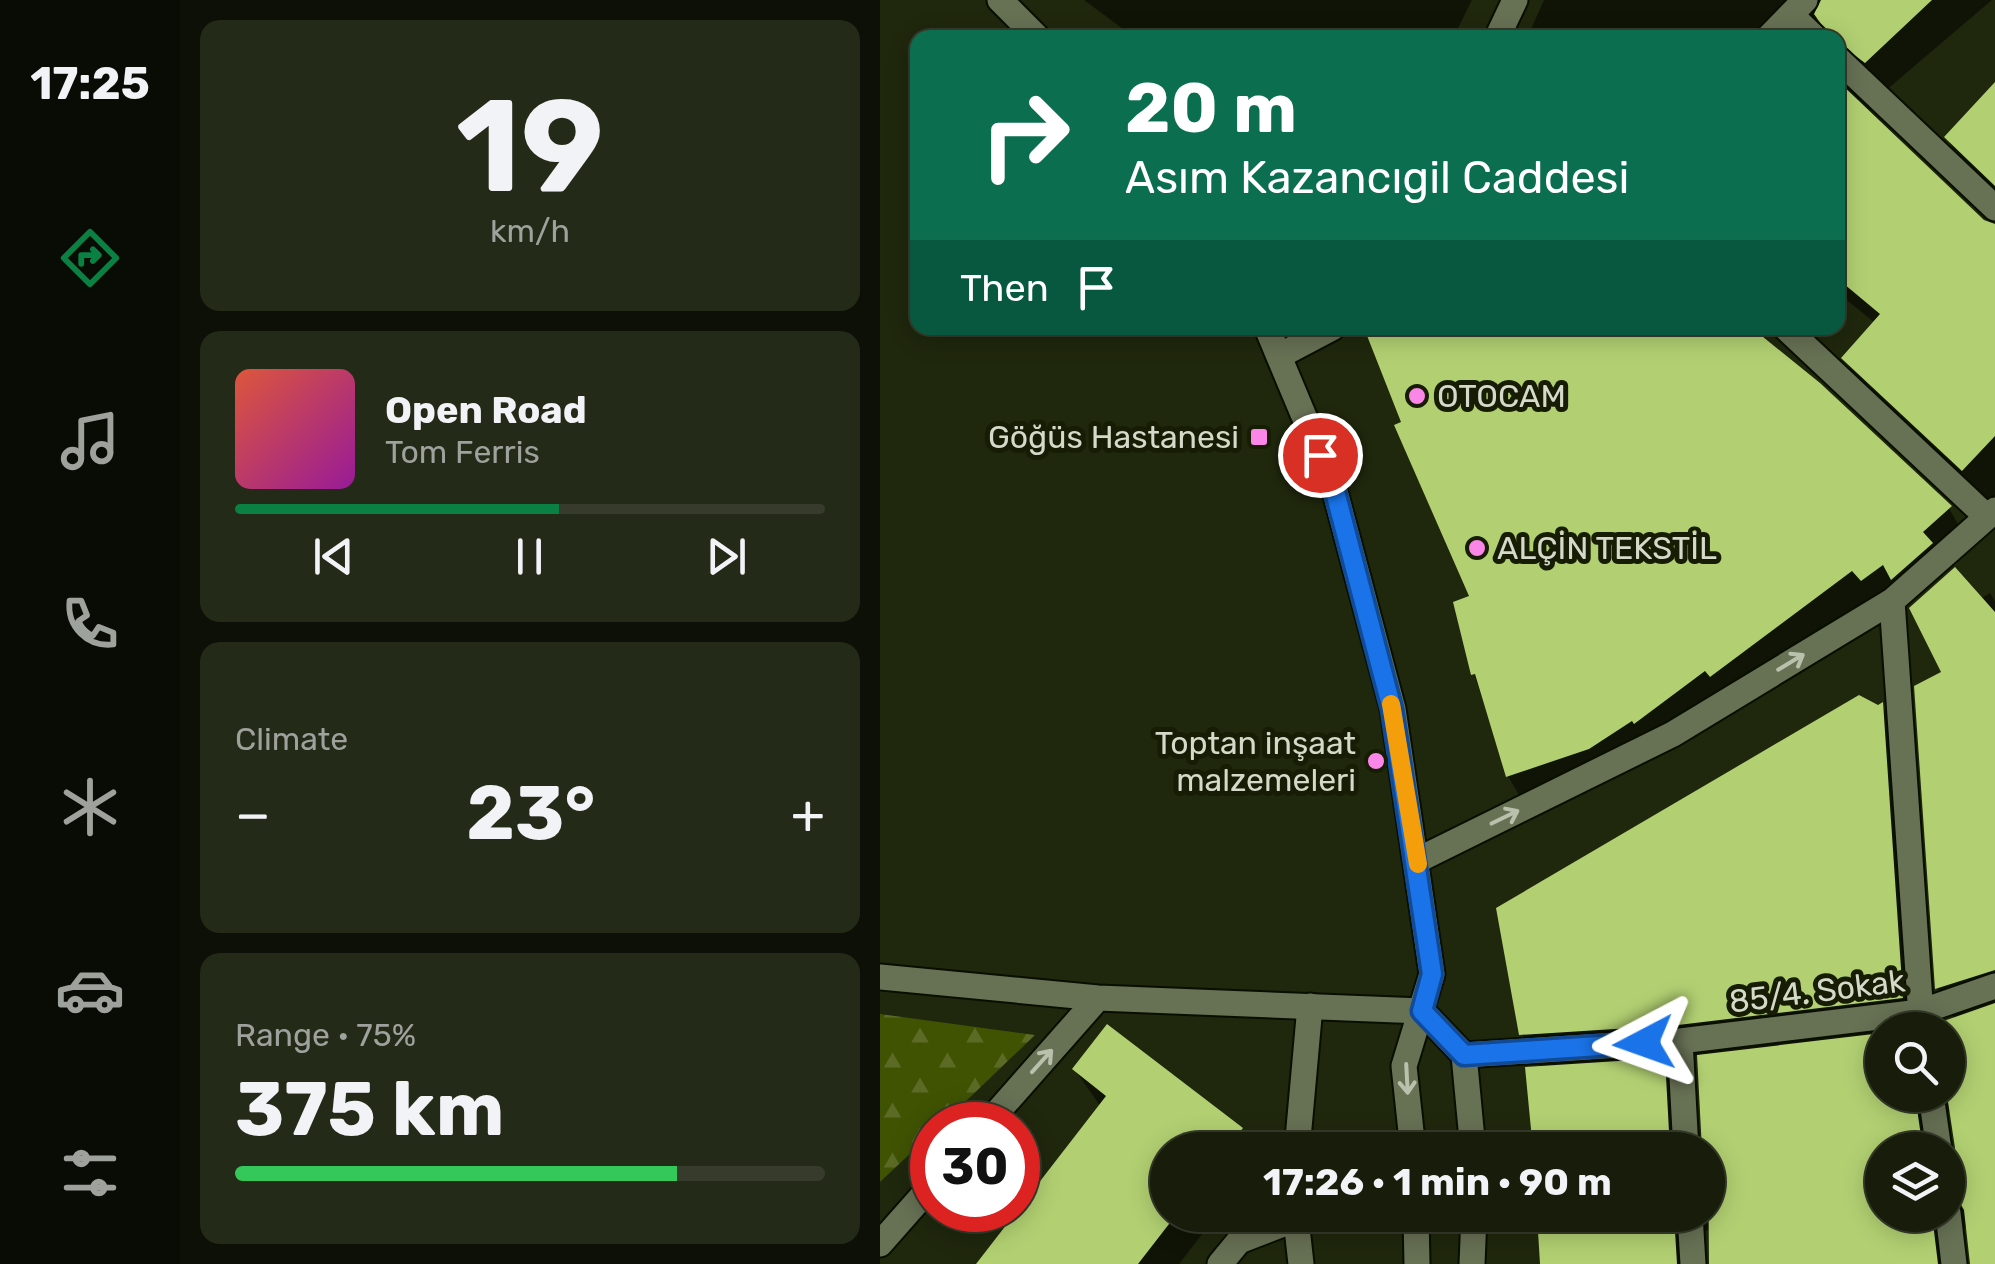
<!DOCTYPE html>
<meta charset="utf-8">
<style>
:root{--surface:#171d0a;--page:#242a18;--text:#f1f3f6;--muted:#9ea29c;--line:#363b2b;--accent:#0b8043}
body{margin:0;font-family:Rubik,sans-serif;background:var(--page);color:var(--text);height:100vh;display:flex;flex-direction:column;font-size:38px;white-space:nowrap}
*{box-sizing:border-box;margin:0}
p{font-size:32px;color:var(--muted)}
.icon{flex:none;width:55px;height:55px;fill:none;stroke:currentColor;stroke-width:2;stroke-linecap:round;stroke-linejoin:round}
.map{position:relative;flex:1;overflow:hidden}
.panel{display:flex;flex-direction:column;gap:20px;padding:20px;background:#0d1006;width:700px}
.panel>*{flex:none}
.hud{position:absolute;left:30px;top:30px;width:935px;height:305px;border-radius:20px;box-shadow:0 5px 25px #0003,0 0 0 2px var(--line);background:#0b6e4f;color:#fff;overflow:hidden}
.fabs{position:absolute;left:985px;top:1012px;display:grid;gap:20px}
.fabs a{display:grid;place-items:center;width:100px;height:100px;border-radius:50%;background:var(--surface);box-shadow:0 5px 25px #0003,0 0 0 2px var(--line);font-size:50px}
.speed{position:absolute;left:30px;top:1102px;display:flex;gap:20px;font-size:50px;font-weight:700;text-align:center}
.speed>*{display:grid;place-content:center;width:130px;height:130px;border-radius:50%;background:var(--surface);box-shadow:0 5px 25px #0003,0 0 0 2px var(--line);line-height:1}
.speed .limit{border:15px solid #d22;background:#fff;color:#111}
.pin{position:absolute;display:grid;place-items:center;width:85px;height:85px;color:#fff;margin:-42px;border:5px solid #fff;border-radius:50%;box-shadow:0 2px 10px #0007}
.me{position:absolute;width:110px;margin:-55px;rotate:266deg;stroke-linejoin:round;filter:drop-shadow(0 0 8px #0008)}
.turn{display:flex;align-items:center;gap:35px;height:210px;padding:0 50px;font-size:45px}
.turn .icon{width:130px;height:130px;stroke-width:2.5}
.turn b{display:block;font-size:70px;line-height:85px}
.then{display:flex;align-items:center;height:95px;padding:0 50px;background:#0003;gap:20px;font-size:38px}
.big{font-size:75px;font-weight:700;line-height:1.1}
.panel .tile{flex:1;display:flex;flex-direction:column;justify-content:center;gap:15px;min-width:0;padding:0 35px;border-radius:20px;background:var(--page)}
.panel .dial{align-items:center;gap:0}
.dial b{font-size:130px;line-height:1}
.song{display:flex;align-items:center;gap:30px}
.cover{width:120px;height:120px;border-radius:15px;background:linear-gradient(135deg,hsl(10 70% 55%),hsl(300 70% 35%))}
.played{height:10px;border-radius:5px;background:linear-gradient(90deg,var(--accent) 55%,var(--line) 55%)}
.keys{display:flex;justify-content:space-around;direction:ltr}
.heat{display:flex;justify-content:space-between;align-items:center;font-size:55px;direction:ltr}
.charge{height:15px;border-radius:8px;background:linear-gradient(90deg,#34c759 75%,var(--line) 0)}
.trip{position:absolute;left:270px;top:1132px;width:575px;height:100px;border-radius:50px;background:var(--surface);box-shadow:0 5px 25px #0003,0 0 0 2px var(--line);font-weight:700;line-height:100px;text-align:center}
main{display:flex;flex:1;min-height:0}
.menu{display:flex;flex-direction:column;width:180px;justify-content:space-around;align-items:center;background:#090c04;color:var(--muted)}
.menu .icon{width:70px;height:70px}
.menu .active{color:var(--accent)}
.menu b{font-size:45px;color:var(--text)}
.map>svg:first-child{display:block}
.forest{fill:url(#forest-firs)}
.shadow{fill:#0007;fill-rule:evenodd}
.building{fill:#b2d072}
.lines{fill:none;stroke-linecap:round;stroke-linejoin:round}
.lane-casing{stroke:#090f00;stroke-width:29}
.street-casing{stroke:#090f00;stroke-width:29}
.secondary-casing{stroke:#090f00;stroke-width:29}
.lane{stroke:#677154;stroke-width:25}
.street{stroke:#677154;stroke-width:25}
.secondary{stroke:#677154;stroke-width:25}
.oneway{stroke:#b9c0ac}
.route-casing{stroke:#114b97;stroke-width:25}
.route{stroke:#1a73e8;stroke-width:18}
.slow{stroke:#f59e0b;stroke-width:18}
.poi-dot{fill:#fa87e7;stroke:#161d04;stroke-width:4}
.labels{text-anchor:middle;stroke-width:10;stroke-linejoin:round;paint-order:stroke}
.poi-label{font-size:32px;fill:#d4daca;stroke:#161d04;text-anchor:start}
.street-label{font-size:32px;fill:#d4daca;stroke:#161d04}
</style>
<main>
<nav class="menu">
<b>17:25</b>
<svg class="icon active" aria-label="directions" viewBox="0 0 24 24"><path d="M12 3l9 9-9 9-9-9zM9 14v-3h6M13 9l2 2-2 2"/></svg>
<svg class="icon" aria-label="music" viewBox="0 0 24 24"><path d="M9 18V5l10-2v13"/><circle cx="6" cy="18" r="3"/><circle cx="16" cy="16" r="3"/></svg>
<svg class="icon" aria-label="phone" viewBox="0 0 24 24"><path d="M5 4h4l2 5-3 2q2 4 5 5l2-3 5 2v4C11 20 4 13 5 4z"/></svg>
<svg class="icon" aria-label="climate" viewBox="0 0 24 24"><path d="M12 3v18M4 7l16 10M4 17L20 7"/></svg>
<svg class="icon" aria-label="car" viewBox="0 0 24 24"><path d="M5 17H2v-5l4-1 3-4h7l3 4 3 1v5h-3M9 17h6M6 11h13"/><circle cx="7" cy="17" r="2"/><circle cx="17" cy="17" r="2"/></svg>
<svg class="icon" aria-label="filters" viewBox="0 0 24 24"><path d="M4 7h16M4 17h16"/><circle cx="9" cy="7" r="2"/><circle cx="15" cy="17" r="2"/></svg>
</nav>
<section class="panel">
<div class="tile dial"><b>19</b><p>km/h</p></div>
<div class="tile">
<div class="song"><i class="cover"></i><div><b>Open Road</b><p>Tom Ferris</p></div></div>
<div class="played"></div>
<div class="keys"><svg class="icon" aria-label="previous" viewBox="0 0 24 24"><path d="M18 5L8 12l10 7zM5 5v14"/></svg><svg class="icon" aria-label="pause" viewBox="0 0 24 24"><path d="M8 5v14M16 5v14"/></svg><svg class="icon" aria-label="next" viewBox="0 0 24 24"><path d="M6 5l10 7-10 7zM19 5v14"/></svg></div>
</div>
<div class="tile"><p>Climate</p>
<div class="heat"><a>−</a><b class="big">23°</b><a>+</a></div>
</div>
<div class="tile"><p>Range · 75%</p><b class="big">375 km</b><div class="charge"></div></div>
</section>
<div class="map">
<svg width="1115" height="1264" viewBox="0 0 1115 1264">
<defs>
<pattern id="forest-firs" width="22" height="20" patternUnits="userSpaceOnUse" patternTransform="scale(2.5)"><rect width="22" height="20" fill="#405303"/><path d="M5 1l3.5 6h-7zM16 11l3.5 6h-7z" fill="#5b6b26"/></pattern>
</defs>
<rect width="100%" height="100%" fill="#1f270d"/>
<path class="forest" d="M0,1014L155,1035L61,1125H52V1133L0,1182Z"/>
<path class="shadow" d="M204,0H592L573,38H255Z
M664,0H1112L1004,92L958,57V38H950L938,17L913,38H647Z
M958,78L1103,222L1115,225V511L982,389L964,358L995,323L958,293Z
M1115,85V197L1085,169L1067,138Z
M492,328H882L876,334L1067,505L1085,536L849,706L646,807L628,776L594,674L576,604L592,598L488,330Z
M1110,593L1115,601V1264H1091L1088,1226L1069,1239L1071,1264H832L830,1229L812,1238L813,1264H662L659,1215H828L820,1055L782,1058L801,1092L805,1150H654L662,1069L642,1034L1002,706L1019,736L1040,1029L1002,1030V1095H1068V1030H1060L1075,1019L1058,989L1037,687L1064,673L1100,599ZM1072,1111L1078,1148L1068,1166V1215H1002V1150H1054L1057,1114Z
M195,1070L361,1130L373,1150H288V1215H337L299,1264H99L221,1107Z"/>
<path class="building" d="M941,0H1052L985,63L958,43V38H951L934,14Z
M958,81L1104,220L1115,224V436L1082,471L961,358L1000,314L958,279Z
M1115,82V186L1064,137Z
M484,328H872L940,383L1072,506L1043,532L1053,543L1011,580L1003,565L981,581L972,571L830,677L825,671L754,724L752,721L709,749L626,777L595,674L591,675L573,602L589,596L514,425L521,422Z
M1075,567L1115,612V970L1055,989L1034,686L1061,672L1029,608Z
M979,695L998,705L1003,702L1023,998L798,1025L639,1035L616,908Z
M1115,1003V1264H1090L1084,1210L1080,1203L1068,1197V1164L1075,1148L1067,1095L1068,1030H1058V1023Z
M227,1024L363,1128L346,1150H288V1215H296L258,1264H96L226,1096L192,1069Z
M1002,1033V1095H1035L1043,1150H1002V1215H1052L1058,1264H829L828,1150H822L817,1055Z
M785,1058L790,1150H653L645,1067Z
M657,1215H794L797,1264H660Z"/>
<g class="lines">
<g class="lane-casing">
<path id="lane" d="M417,1150L430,1006
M340,1264L359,1241L416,1219L421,1264"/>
</g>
<g class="street-casing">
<path id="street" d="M911,15L935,38
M617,38L635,0
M888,38L925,0
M958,59L1115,208
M906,328L1106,516
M399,356L452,328
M1012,601L1042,1030
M538,860L793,734L1012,601L1115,510
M0,977L218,998L542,1011
M800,1041L806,1150
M584,1055L800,1041L1040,1012L1115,986
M1051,1095L1059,1150
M106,1125L218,998
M1068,1213L1074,1264
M810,1215L813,1264
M0,1244L52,1185"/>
</g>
<g class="secondary-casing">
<path id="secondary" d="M120,0L158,38
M387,328L454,488L513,709L552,974L524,1066L533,1150
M542,1011L584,1055L593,1150
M536,1215L537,1264
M592,1264L594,1215"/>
</g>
<use href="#lane" class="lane"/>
<use href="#street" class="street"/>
<use href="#secondary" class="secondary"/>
</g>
<defs><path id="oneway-shaft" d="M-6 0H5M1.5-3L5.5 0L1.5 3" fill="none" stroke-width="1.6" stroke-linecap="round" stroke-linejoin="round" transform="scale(2.5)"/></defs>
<g class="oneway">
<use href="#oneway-shaft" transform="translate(911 662) rotate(-31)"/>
<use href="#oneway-shaft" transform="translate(625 817) rotate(-26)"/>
<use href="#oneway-shaft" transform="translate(162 1061) rotate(-48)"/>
<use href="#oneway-shaft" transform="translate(527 1079) rotate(87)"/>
</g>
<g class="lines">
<g class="route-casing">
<path id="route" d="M440,455L454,488L512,709L552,974L542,1011L584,1055L764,1043"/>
</g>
<use href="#route" class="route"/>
<path class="slow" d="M511,704L538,864"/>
</g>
<g class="poi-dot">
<circle cx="537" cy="396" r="10"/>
<rect x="369" y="427" width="20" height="20" rx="5"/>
<circle cx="597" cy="548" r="10"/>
<circle cx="496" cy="761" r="10"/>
</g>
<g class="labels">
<g class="poi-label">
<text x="557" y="407">OTOCAM</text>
<text x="359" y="448" text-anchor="end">Göğüs Hastanesi</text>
<text x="617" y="559">ALÇİN TEKSTİL</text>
<text x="476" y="754" text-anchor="end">Toptan inşaat<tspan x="476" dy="37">malzemeleri</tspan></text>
</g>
<g class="street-label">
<text transform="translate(937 991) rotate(-7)" y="11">85/4. Sokak</text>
</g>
</g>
</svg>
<div class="fabs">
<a><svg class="icon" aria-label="search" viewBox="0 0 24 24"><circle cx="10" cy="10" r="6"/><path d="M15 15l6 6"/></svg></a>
<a><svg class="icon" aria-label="layers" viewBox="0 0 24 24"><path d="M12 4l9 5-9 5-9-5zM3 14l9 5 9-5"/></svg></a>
</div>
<div class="speed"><div class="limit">30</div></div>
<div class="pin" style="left:440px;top:455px;background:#d93025"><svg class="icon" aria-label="arrive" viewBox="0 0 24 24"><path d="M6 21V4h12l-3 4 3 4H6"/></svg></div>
<svg class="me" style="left:764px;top:1043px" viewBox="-20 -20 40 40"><path d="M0-17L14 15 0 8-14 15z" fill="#1a73e8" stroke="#fff" stroke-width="4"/></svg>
<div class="trip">17:26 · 1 min · 90 m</div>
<div class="hud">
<div class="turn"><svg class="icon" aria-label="right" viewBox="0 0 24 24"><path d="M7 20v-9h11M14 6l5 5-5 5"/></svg><div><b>20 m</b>Asım Kazancıgil Caddesi</div></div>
<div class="then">Then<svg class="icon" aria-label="arrive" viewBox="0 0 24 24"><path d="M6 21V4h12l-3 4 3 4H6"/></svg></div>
</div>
</div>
</main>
